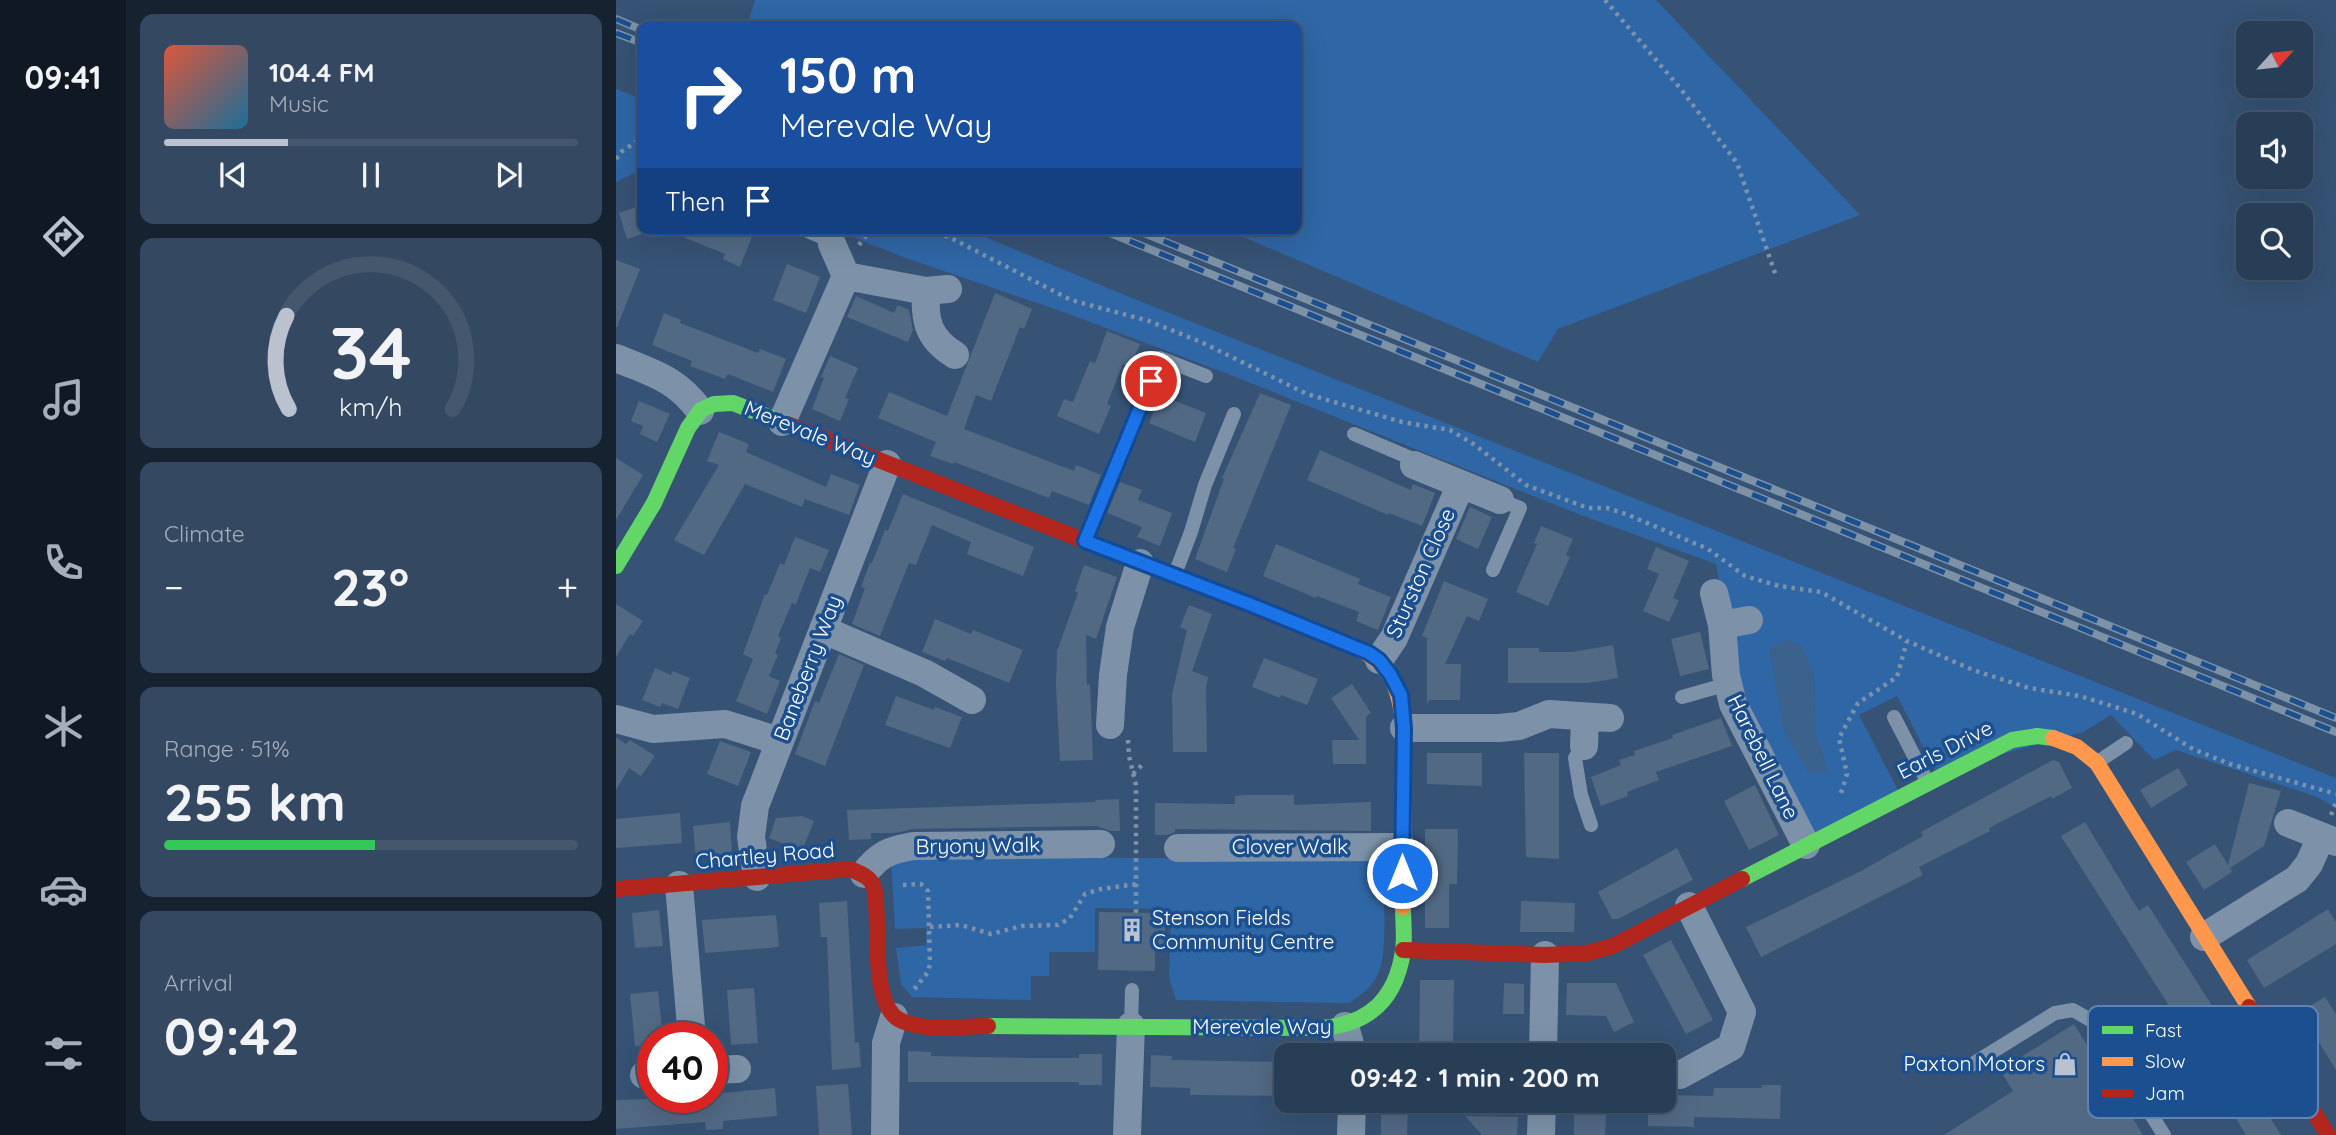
<!DOCTYPE html>
<meta charset="utf-8">
<style>
:root{--surface:#283e57;--page:#344961;--text:#f1f3f6;--muted:#a5aeba;--line:#44576d;--accent:#b9c2ce}
body{margin:0;font-family:Quicksand,sans-serif;background:var(--page);color:var(--text);height:100vh;display:flex;flex-direction:column;font-size:26px;white-space:nowrap}
*{box-sizing:border-box;margin:0}
p{font-size:23px;color:var(--muted)}
.icon{flex:none;width:38px;height:38px;fill:none;stroke:currentColor;stroke-width:2;stroke-linecap:round;stroke-linejoin:round}
.map{position:relative;flex:1;overflow:hidden}
.details{display:flex;flex-direction:column;gap:14px;padding:14px;background:#162230;width:490px}
.details>*{flex:none}
.hud{position:absolute;left:21px;top:21px;width:665px;height:214px;border-radius:14px;box-shadow:0 7px 28px #0002,0 0 0 2px var(--line);background:#1a4fa0;color:#fff;overflow:hidden}
.needle{width:46px;rotate:63deg}
.tools{position:absolute;left:1620px;top:21px;display:grid;gap:14px}
.tools a{display:grid;place-items:center;width:77px;height:77px;border-radius:14px;background:var(--surface);box-shadow:0 7px 28px #0002,0 0 0 2px var(--line);font-size:35px}
.speed{position:absolute;left:21px;top:1022px;display:flex;gap:14px;font-size:35px;font-weight:700;text-align:center}
.speed>*{display:grid;place-content:center;width:91px;height:91px;border-radius:50%;background:var(--surface);box-shadow:0 7px 28px #0002,0 0 0 2px var(--line);line-height:1}
.speed .limit{border:10px solid #d22;background:#fff;color:#111}
.pin{position:absolute;display:grid;place-items:center;width:60px;height:60px;color:#fff;margin:-30px;border:4px solid #fff;border-radius:50%;box-shadow:0 2px 7px #0007}
.me{position:absolute;width:77px;margin:-38px;rotate:0deg;stroke-linejoin:round;filter:drop-shadow(0 0 5px #0008)}
.turn{display:flex;align-items:center;gap:24px;height:147px;padding:0 28px;font-size:32px}
.turn .icon{width:91px;height:91px;stroke-width:2.5}
.turn b{display:block;font-size:49px;line-height:60px}
.then{display:flex;align-items:center;height:66px;padding:0 28px;background:#0003;gap:14px;font-size:26px}
.big{font-size:52px;font-weight:800;line-height:1.1}
.details .card{flex:1;display:flex;flex-direction:column;justify-content:center;gap:10px;min-width:0;padding:0 24px;border-radius:14px;background:var(--page)}
.details .dial{align-items:center;gap:0}
.dial svg{height:182px;overflow:visible;fill:none;stroke:var(--line);stroke-width:7;stroke-linecap:round;text-anchor:middle}
.dial text{fill:var(--text);stroke:none}
.song{display:flex;align-items:center;gap:21px}
.cover{width:84px;height:84px;border-radius:10px;background:linear-gradient(135deg,hsl(10 70% 55%),hsl(200 70% 35%))}
.played{height:7px;border-radius:4px;background:linear-gradient(90deg,var(--accent) 30%,var(--line) 30%)}
.keys{display:flex;justify-content:space-around;direction:ltr}
.heat{display:flex;justify-content:space-between;align-items:center;font-size:38px;direction:ltr}
.charge{height:10px;border-radius:5px;background:linear-gradient(90deg,#34c759 51%,var(--line) 0)}
.trip{position:absolute;left:658px;top:1043px;width:402px;height:70px;border-radius:14px;background:var(--surface);box-shadow:0 7px 28px #0002,0 0 0 2px var(--line);font-weight:800;line-height:70px;text-align:center}
main{display:flex;flex:1;min-height:0}
.dock{display:flex;flex-direction:column;width:126px;justify-content:space-around;align-items:center;background:#101923;color:var(--muted)}
.dock .icon{width:49px;height:49px}
.dock .on{color:var(--accent)}
.dock b{font-size:32px;color:var(--text)}
.map>svg:first-child{display:block}
.green{fill:#2f66a5;fill-rule:evenodd}
.water{fill:#3b618d}
.building{fill:#526984}
.lines{fill:none;stroke-linecap:round;stroke-linejoin:round}
.path{stroke:#7d92a8;stroke-width:4.5;stroke-dasharray:3.5 5;stroke-linecap:butt}
.lane{stroke:#7d92a8;stroke-width:14}
.street{stroke:#7d92a8;stroke-width:28}
.fast{stroke:#63d668;stroke-width:16}
.slow{stroke:#ff974d;stroke-width:16}
.jam{stroke:#b3261e;stroke-width:16}
.rail-casing{stroke:#7e92a7;stroke-width:8}
.rail{stroke:#1b4f8f;stroke-width:5;stroke-dasharray:16;stroke-linecap:butt}
.route-casing{stroke:#114b97;stroke-width:18}
.route{stroke:#1a73e8;stroke-width:12}
.labels{text-anchor:middle;stroke-width:7;stroke-linejoin:round;paint-order:stroke}
.street-label{font-size:21px;fill:#fff;stroke:#1b4f8f}
.poi-label{font-size:21px;fill:#fff;stroke:#1b4f8f;text-anchor:start}
.key{fill:#1b4f8f;stroke:#5f84b1;stroke-width:2}
.key-label{font-size:19px;fill:#fff}
</style>
<main>
<nav class="dock">
<b>09:41</b>
<svg class="icon on" aria-label="directions" viewBox="0 0 24 24"><path d="M12 3l9 9-9 9-9-9zM9 14v-3h6M13 9l2 2-2 2"/></svg>
<svg class="icon" aria-label="music" viewBox="0 0 24 24"><path d="M9 18V5l10-2v13"/><circle cx="6" cy="18" r="3"/><circle cx="16" cy="16" r="3"/></svg>
<svg class="icon" aria-label="phone" viewBox="0 0 24 24"><path d="M5 4h4l2 5-3 2q2 4 5 5l2-3 5 2v4C11 20 4 13 5 4z"/></svg>
<svg class="icon" aria-label="climate" viewBox="0 0 24 24"><path d="M12 3v18M4 7l16 10M4 17L20 7"/></svg>
<svg class="icon" aria-label="car" viewBox="0 0 24 24"><path d="M5 17H2v-5l4-1 3-4h7l3 4 3 1v5h-3M9 17h6M6 11h13"/><circle cx="7" cy="17" r="2"/><circle cx="17" cy="17" r="2"/></svg>
<svg class="icon" aria-label="filters" viewBox="0 0 24 24"><path d="M4 7h16M4 17h16"/><circle cx="9" cy="7" r="2"/><circle cx="15" cy="17" r="2"/></svg>
</nav>
<section class="details">
<div class="card">
<div class="song"><i class="cover"></i><div><b>104.4 FM</b><p>Music</p></div></div>
<div class="played"></div>
<div class="keys"><svg class="icon" aria-label="previous" viewBox="0 0 24 24"><path d="M18 5L8 12l10 7zM5 5v14"/></svg><svg class="icon" aria-label="pause" viewBox="0 0 24 24"><path d="M8 5v14M16 5v14"/></svg><svg class="icon" aria-label="next" viewBox="0 0 24 24"><path d="M6 5l10 7-10 7zM19 5v14"/></svg></div>
</div>
<div class="card dial"><svg viewBox="0 0 100 80">
<path d="M14 69A42 42 0 1 1 86 69"/>
<path d="M14 69A42 42 0 0 1 13 28" stroke="#b9c2ce"/>
<text x="50" y="56" font-size="32" font-weight="700">34</text>
<text x="50" y="72" font-size="11">km/h</text>
</svg></div>
<div class="card"><p>Climate</p>
<div class="heat"><a>−</a><b class="big">23°</b><a>+</a></div>
</div>
<div class="card"><p>Range · 51%</p><b class="big">255 km</b><div class="charge"></div></div>
<div class="card"><p>Arrival</p><b class="big">09:42</b></div>
</section>
<div class="map">
<svg width="1720" height="1135" viewBox="0 0 1720 1135">
<rect width="100%" height="100%" fill="#365274"/>
<path class="green" d="M139,0H1040L1244,215L942,329L922,362L608,229H681V26H131Z
M0,89L26,99V169L0,182Z
M217,229H350L511,296L1720,778V808L1701,797L1560,750L1538,760L1495,715L1467,732L1320,772L1281,696L1243,715L1283,792L1195,839L1128,705L1100,564L967,516L612,374L450,313L287,257ZM1153,649L1198,674L1199,734L1212,773Z
M299,856L767,860C767,886 773,956 761,976C755,988 744,996 733,1003L560,1000L553,978L555,909L479,908V952H433V976H415V1000L296,997L285,984L280,948L310,945V928L279,929L275,861Z"/>
<path class="water" d="M1170,639L1185,645L1198,674L1199,734L1212,773L1192,772L1168,731L1153,649Z"/>
<path class="building" d="M26,205V234L11,239L3,213Z
M139,229L124,267L107,259L109,254L50,230Z
M0,260L24,269L1,327H0Z
M171,264L204,277L190,313L157,300Z
M379,293L416,309L408,329L404,327L375,401L360,395L348,429L458,471L460,465L485,475L473,505L436,491L433,498L338,462L337,464L314,456L320,442L262,418L273,392L331,416Z
M240,296L278,313L282,305L293,310L297,330L292,342L231,317Z
M48,313L65,320L64,323L142,353L144,349L170,359L157,392L112,374L109,379L74,366L76,361L36,345Z
M491,331L524,344L514,367L507,364L491,404L495,406L483,434L441,416L448,399L457,402L474,361L479,363Z
M214,356L242,368L229,398L233,399L224,421L196,409L208,378L205,377Z
M644,393L675,405L617,548L620,549L611,572L579,559L608,479L606,478Z
M544,395L590,413L579,442L533,423Z
M23,401L54,414L41,442L24,434L27,426L15,421Z
M103,432L133,444L130,452L210,487L215,474L244,485L233,515L189,499L186,507L129,484L88,555L58,540L103,465L91,461Z
M704,450L795,490L797,484L819,493L806,526L773,513L772,515L691,480Z
M0,458L27,475L0,520Z
M504,482L526,490L522,500L556,513L544,546L521,537L526,527L491,513Z
M287,494L418,547L407,576L351,554L355,542L316,525L300,565L293,563L264,636L236,624L249,588L245,587L254,563H256L269,530L272,531Z
M854,507L876,517L862,549L840,539Z
M925,526L957,539L950,555L954,557L932,606L900,592L921,544L918,543Z
M179,537L213,550L204,572L194,568L180,604L176,603L162,636L165,638L159,653L162,655L153,676L164,681L151,714L120,701L137,659L127,654L149,594L151,595L164,563L168,565Z
M660,544L744,579L742,584L775,597L762,630L740,621L743,612L701,596L700,598L647,576Z
M1040,547L1073,561L1057,598L1063,600L1053,622L1027,611L1043,574L1031,569Z
M468,565L501,577L480,639L470,635L471,685L474,684L477,760L444,761L440,686L441,651L462,593L459,591Z
M828,581L872,599L863,621L851,616L829,664H845L844,700H813L811,704V638L806,636Z
M0,604L27,621L17,636L14,634L0,657Z
M573,605L596,614L576,671L592,677L590,687L591,752H557L556,694L571,630L564,627Z
M319,619L355,634L357,630L407,650L393,683L331,658L329,661L306,652Z
M1084,632L1093,669L1064,676L1055,639Z
M997,645L1002,678L972,683H892V648H923V652H956Z
M223,654L248,665L209,766L179,754L199,701L203,703Z
M648,658L702,679L691,705L665,695L664,698L636,687Z
M39,668L55,675L57,671L74,678L62,709L46,703L44,707L26,700Z
M736,684L755,713L750,717V764H717L716,740H743L715,698Z
M280,696L318,710L319,707L346,717L334,748L269,725Z
M1105,718L1116,746L1040,772L1043,780L1011,792L1012,796L985,806L975,777L1005,765L1003,760L1019,755L1018,751L1057,738L1056,735Z
M0,737L10,744L14,740L39,756L25,776L13,768L0,790Z
M104,741L135,752L122,786L91,774Z
M811,753H866V786L811,784Z
M908,753H943V859L910,857Z
M1437,760L1443,762L1456,788L1436,799L1435,796L1373,828L1374,831L1303,867L1307,875L1145,957L1130,927L1245,871L1307,836L1305,832Z
M1562,768L1572,785L1535,808L1524,790Z
M1633,783L1665,791L1648,846L1614,868L1616,872L1588,890L1570,862L1599,844L1612,865Z
M1139,785L1163,835L1133,850L1108,801Z
M627,795H678V805L755,802V831L559,829V832L552,835H539V803L619,804V796Z
M503,799L504,831H495L480,826L297,829L279,833H255V839L233,840L231,810L480,802L479,800Z
M64,813L66,843L0,848V819Z
M186,816L198,821L186,851L153,838L160,818Z
M114,822L116,856L80,859L77,826Z
M1469,822L1523,911L1532,905L1586,990L1603,1017L1595,1023L1665,1135H1630L1576,1047L1578,1045L1445,836Z
M809,829H842L841,884H833V928H809Z
M1061,848L1077,880L1002,919H996L982,892Z
M231,901L239,1043L243,1042L245,1067L216,1070L211,937H205L203,903Z
M905,901L959,903L958,932H904Z
M1712,909L1720,922V944L1648,988L1631,960Z
M43,910L47,946L19,948L16,913Z
M483,912L549,913V946H539V971L482,970Z
M160,915L163,947L89,953L86,920Z
M1055,940L1097,1020L1070,1034L1027,955Z
M804,980H838L837,1055H803Z
M888,983L908,984V1014H887Z
M951,983H1000L1018,1022L998,1032L990,1016L950,1015Z
M138,988L142,1043L115,1045L111,990Z
M42,991L47,1038H37V1045L19,1046L14,994Z
M1709,997L1720,1014V1070L1684,1012Z
M1458,1024L1527,1135H1328L1397,1091L1384,1070Z
M292,1051L315,1052V1056L413,1058H463V1054H486V1085H463V1082H292Z
M535,1055L556,1056L555,1060L670,1062V1096L574,1095V1088L534,1087Z
M232,1084L236,1135H203L200,1086Z
M1146,1085H1165L1164,1119L1078,1117V1127L1032,1126V1101H1048V1095L1097,1096L1098,1088H1146Z
M159,1088L161,1116L107,1121V1129L90,1130L89,1122L0,1129V1100L96,1097V1094Z
M765,1101H792L791,1135H765Z
M958,1101H991L989,1135H958Z
M849,1116L902,1117L901,1135H866Z"/>
<g class="lines">
<path class="path" d="M989,0L1064,88L1121,163L1160,276
M0,159L5,152L26,138
M313,229L335,238L455,300L533,321L585,342L691,394L786,422L834,430L859,445L910,485L972,508H991L1010,514L1092,549L1129,576L1163,586L1205,592L1291,641L1357,670L1413,688L1464,696L1521,714L1577,749L1614,764L1720,794
M243,245L255,229
M512,740L513,756L520,785V913
M517,774L529,762
M1225,793L1231,774L1223,738L1242,703L1281,677L1291,641
M1715,815L1720,803
M287,885L305,884L312,891L314,964L312,972L296,992
M314,927L345,925L375,934L406,926L442,925L454,918L469,894L485,889L521,884"/>
<path class="lane" d="M187,229L208,238L216,244
M738,434L792,457L798,465
M470,538L544,358L590,376
M877,570L904,508L884,500
M559,574L575,532L589,485L618,414
M1066,697L1112,684
M1278,717L1311,781
M968,746L959,758L965,795L975,825
M1483,761L1510,743
M515,1026L516,990
M1355,1065L1439,1013L1457,1010L1476,1021L1548,1135"/>
<path class="street" d="M230,276L310,291L332,289
M310,291C308,322 313,339 339,355
M0,358C36,373 60,378 84,411
M166,422L230,276L216,244
M798,465L884,500
M1098,593L1106,625L1110,675L1117,704L1190,845
M1106,625L1133,620
M208,630L308,673L356,700
M763,660L778,638L845,484
M0,719L37,729L109,724L163,741
M494,725L497,675L504,627L524,563
M788,728H883L903,726L933,714L994,718
M968,746L969,718
M1672,823L1720,842
M562,848L786,847
M248,874C263,854 274,850 297,846L485,844
M141,877L135,837L139,806L271,464
M63,885L76,1038
M1588,937L1681,879L1693,864L1705,837
M729,1026L737,1055
M927,1055L929,955
M96,1070L121,1069
M28,1075L37,1074
M1064,1075L1115,1047L1126,1012L1073,906
M269,1135L270,1043L278,1017
M511,1135L515,1026
M735,1135L736,1101
M925,1135L926,1101"/>
<path class="fast" d="M0,566L38,503L72,428L85,410L98,404L117,403L171,424
M1126,879L1396,740L1421,736L1437,738
M372,1026L706,1028C753,1024 780,999 787,951C789,937 787,921 787,907"/>
<path class="slow" d="M734,645C775,662 783,685 788,728L787,907
M1437,738L1461,747L1481,763L1633,1007"/>
<path class="jam" d="M171,424L734,645
M0,889L234,869C244,873 255,877 258,888C266,917 251,1007 286,1021C311,1032 346,1026 372,1026
M787,950L929,955L971,953L997,946L1126,879
M1633,1007L1712,1135"/>
<g class="rail-casing">
<path id="rail" d="M0,19L26,30
M0,33L26,43
M484,229L1720,732
M518,229L1720,718"/>
</g>
<use href="#rail" class="rail"/>
</g>
<g class="lines">
<g class="route-casing">
<path id="route" d="M535,381L469,541L633,604L753,653L763,660L774,674L785,695L788,728L786,873"/>
</g>
<use href="#route" class="route"/>
</g>
<defs>
<g id="building-bare" transform="scale(1.89)"><path d="M-4-6H4V6H1V3H-1V6H-4ZM-2.5-4.3h1.7v1.8h-1.7ZM.8-4.3h1.7v1.8H.8ZM-2.5-1h1.7V.8h-1.7ZM.8-1h1.7V.8H.8Z" fill="#b9c2ce" stroke="#1b4f8f" stroke-width="2.5" paint-order="stroke"/></g>
<g id="shop-bare" transform="scale(1.89)"><path d="M-5-2.5h2.3a2.7 3.5 0 0 1 5.4 0H5L5.5 6h-11ZM-1.5-2.5h3a1.5 2.3 0 0 0-3 0Z" fill="#b9c2ce" stroke="#1b4f8f" stroke-width="2.5" paint-order="stroke"/></g>
</defs>
<g fill-rule="evenodd">
<use href="#building-bare" x="516" y="930"/>
<use href="#shop-bare" x="1449" y="1064"/>
</g>
<g class="labels">
<g class="street-label">
<text transform="translate(194 433) rotate(22)" y="7">Merevale Way</text>
<text transform="translate(805 573) rotate(-66)" y="7">Sturston Close</text>
<text transform="translate(192 668) rotate(-69)" y="7">Baneberry Way</text>
<text transform="translate(1329 750) rotate(-27)" y="7">Earls Drive</text>
<text transform="translate(1147 757) rotate(64)" y="7">Harebell Lane</text>
<text transform="translate(362 846) rotate(-1)" y="7">Bryony Walk</text>
<text x="674" y="854">Clover Walk</text>
<text transform="translate(149 856) rotate(-5)" y="7">Chartley Road</text>
<text x="646" y="1034">Merevale Way</text>
</g>
<g class="poi-label">
<text x="536" y="925">Stenson Fields<tspan x="536" dy="24">Community Centre</tspan></text>
<text x="1429" y="1071" text-anchor="end">Paxton Motors</text>
</g>
</g>
<rect x="1472" y="1006" width="230" height="112" rx="10" class="key"/>
<rect x="1486" y="1026" width="31" height="8" fill="#63d668"/>
<rect x="1486" y="1057" width="31" height="9" fill="#ff974d"/>
<rect x="1486" y="1089" width="31" height="8" fill="#b3261e"/>
<g class="key-label">
<text x="1529" y="1037">Fast</text>
<text x="1529" y="1068">Slow</text>
<text x="1529" y="1100">Jam</text>
</g>
</svg>
<div class="tools">
<a><svg class="needle" viewBox="-14 -14 28 28"><path d="M0-13l5 13h-10z" fill="#e53935"/><path d="M0 13l5-13h-10z" fill="#a5aeba"/></svg></a>
<a><svg class="icon" aria-label="sound" viewBox="0 0 24 24"><path d="M4 9h4l5-4v14l-5-4H4zM17 9q2 3 0 6"/></svg></a>
<a><svg class="icon" aria-label="search" viewBox="0 0 24 24"><circle cx="10" cy="10" r="6"/><path d="M15 15l6 6"/></svg></a>
</div>
<div class="speed"><div class="limit">40</div></div>
<div class="pin" style="left:535px;top:381px;background:#d93025"><svg class="icon" aria-label="arrive" viewBox="0 0 24 24"><path d="M6 21V4h12l-3 4 3 4H6"/></svg></div>
<svg class="me" style="left:786px;top:873px" viewBox="-20 -20 40 40"><circle r="17" fill="#1a73e8" stroke="#fff" stroke-width="3"/><path d="M0-11L8 9 0 5-8 9z" fill="#fff"/></svg>
<div class="trip">09:42 · 1 min · 200 m</div>
<div class="hud">
<div class="turn"><svg class="icon" aria-label="right" viewBox="0 0 24 24"><path d="M7 20v-9h11M14 6l5 5-5 5"/></svg><div><b>150 m</b>Merevale Way</div></div>
<div class="then">Then<svg class="icon" aria-label="arrive" viewBox="0 0 24 24"><path d="M6 21V4h12l-3 4 3 4H6"/></svg></div>
</div>
</div>
</main>
